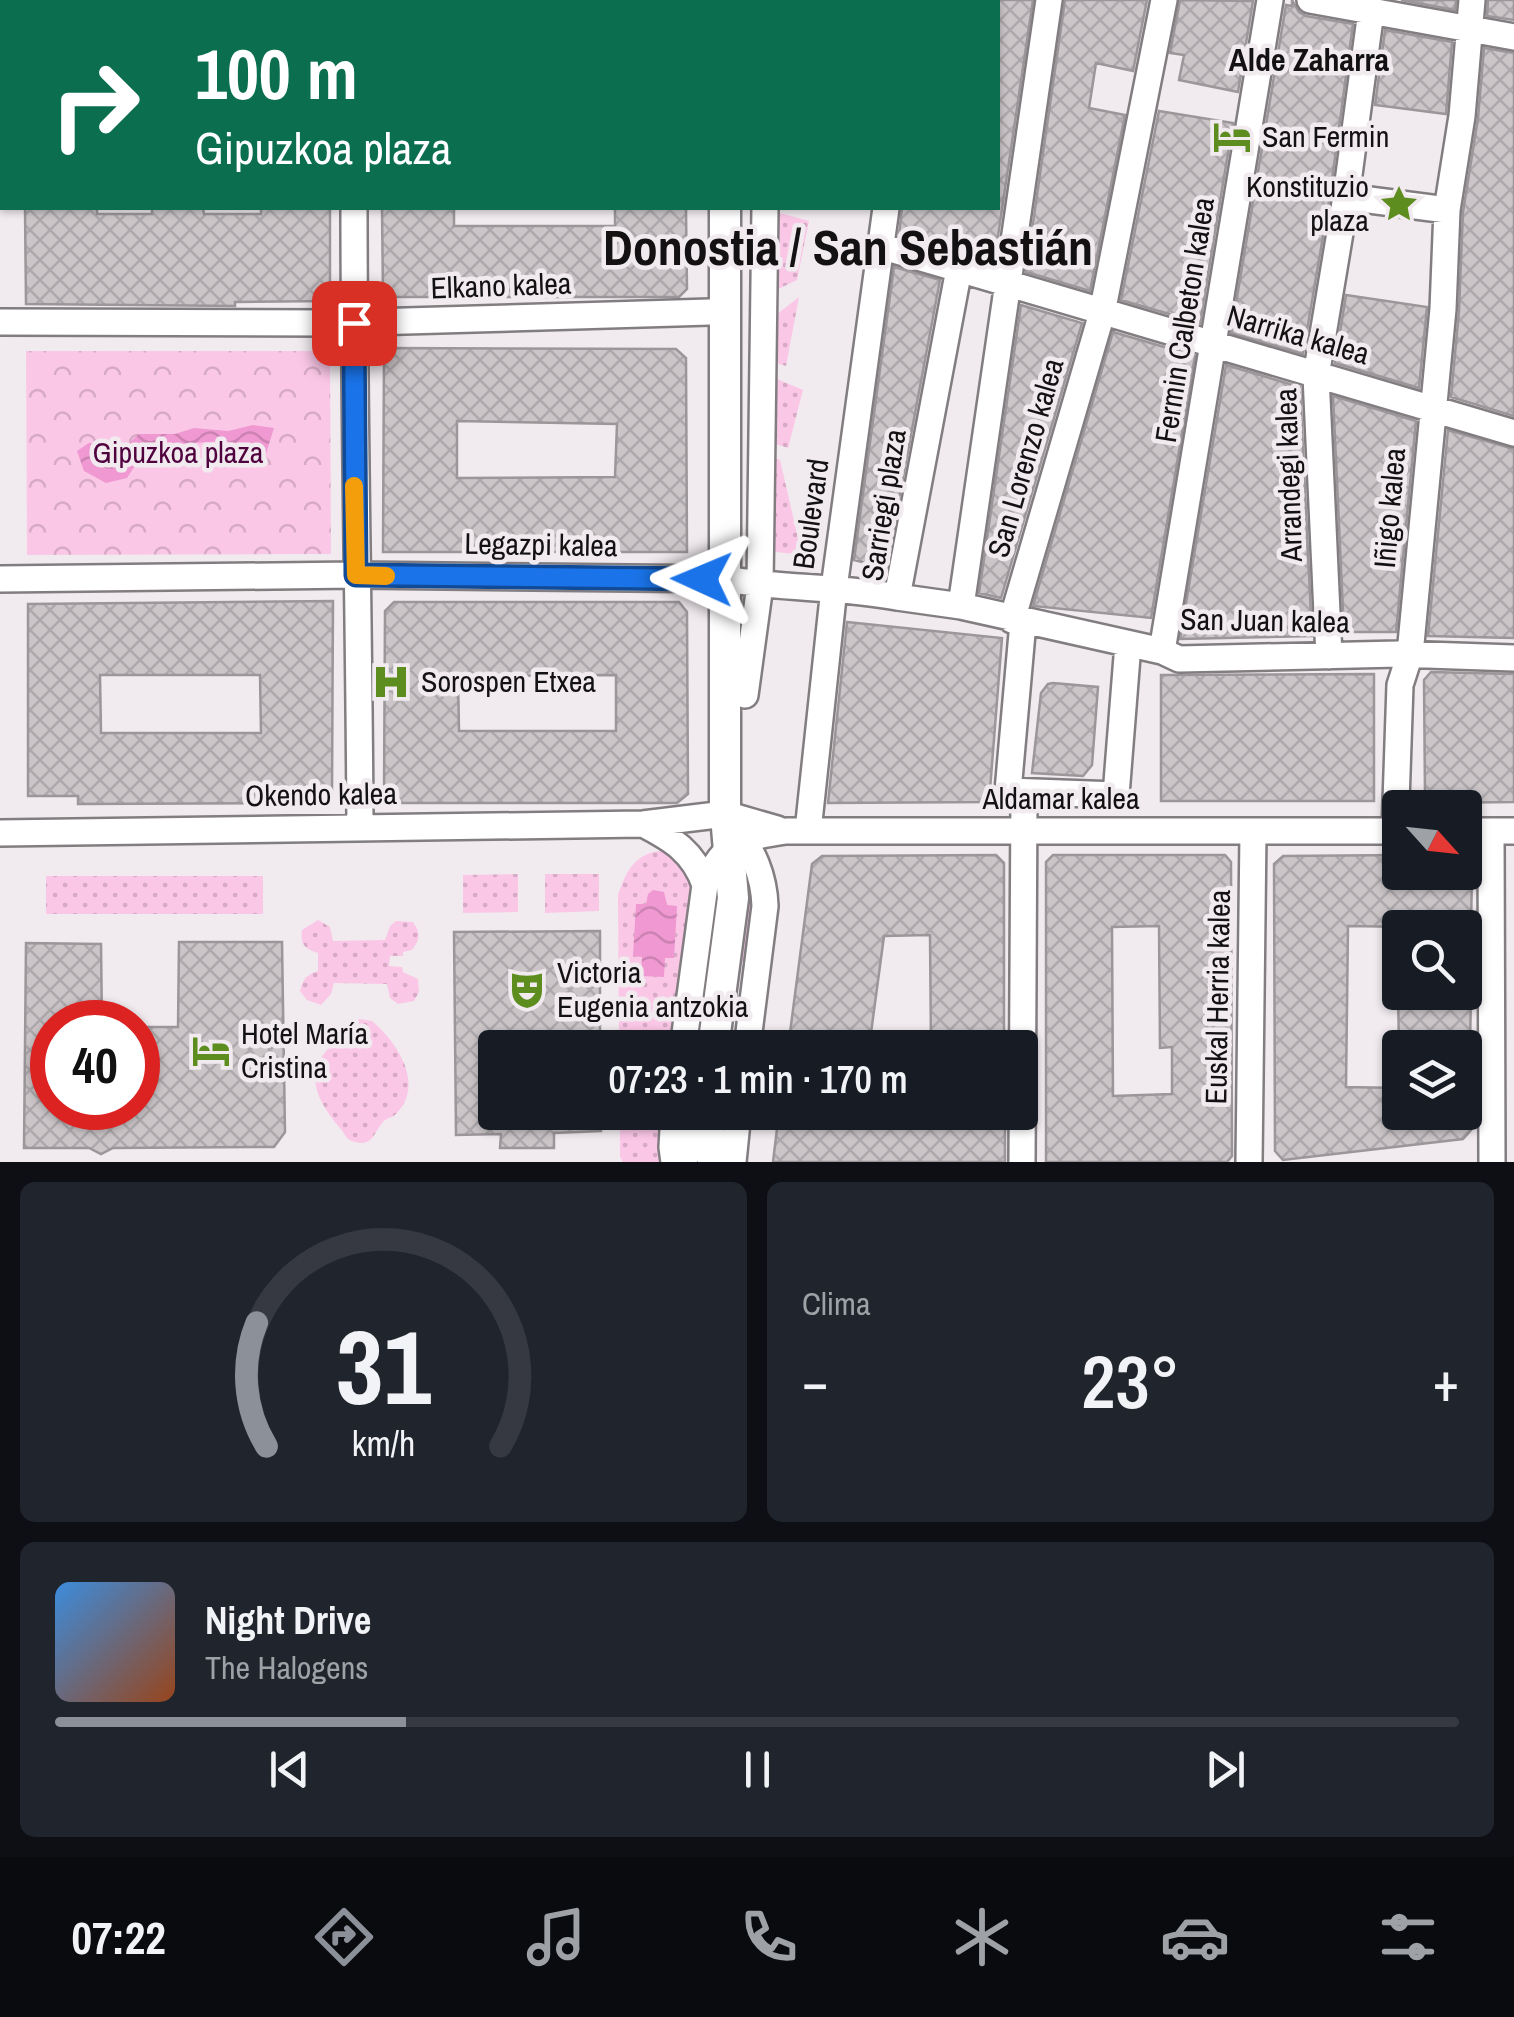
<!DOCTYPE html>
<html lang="es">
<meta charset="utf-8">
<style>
:root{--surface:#171b24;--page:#20242c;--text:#f1f3f6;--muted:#9ea1a6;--line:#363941;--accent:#8c9099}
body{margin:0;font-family:"Archivo Narrow",sans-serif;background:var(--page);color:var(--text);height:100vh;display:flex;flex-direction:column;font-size:38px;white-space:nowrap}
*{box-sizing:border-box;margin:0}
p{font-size:32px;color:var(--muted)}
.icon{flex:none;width:55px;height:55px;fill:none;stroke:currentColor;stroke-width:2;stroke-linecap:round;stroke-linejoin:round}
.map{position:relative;height:1162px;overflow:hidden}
.side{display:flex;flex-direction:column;gap:20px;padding:20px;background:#0d0f14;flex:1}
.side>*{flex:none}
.guide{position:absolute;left:0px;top:0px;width:1000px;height:210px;box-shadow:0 2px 8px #0004;background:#0b6e4f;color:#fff;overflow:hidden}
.needle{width:65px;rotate:117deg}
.tools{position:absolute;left:1382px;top:790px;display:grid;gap:20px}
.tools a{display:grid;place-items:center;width:100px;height:100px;border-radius:10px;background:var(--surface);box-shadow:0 2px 8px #0004;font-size:50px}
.speed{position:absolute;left:30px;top:1000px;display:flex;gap:20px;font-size:50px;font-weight:700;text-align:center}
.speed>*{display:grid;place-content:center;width:130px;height:130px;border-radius:50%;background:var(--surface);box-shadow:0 2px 8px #0004;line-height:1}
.speed .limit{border:15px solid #d22;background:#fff;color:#111}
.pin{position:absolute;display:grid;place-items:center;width:85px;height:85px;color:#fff;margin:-42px;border-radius:20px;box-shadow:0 5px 15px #0006}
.me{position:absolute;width:110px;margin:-55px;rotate:271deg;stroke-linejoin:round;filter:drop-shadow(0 0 8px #0008)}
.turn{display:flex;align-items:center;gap:35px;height:210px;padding:0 30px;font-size:45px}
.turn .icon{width:130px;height:130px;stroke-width:2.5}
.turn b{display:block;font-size:70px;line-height:85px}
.big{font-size:75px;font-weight:600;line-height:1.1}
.side .card{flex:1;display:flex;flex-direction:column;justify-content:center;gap:15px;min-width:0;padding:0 35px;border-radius:15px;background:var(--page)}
.side .dial{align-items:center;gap:0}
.dial svg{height:260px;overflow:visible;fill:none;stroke:var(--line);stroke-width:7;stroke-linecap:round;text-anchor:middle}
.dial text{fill:var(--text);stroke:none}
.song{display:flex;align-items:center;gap:30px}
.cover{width:120px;height:120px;border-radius:15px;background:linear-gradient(135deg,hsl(210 70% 55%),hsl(20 70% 35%))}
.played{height:10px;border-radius:5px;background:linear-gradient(90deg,var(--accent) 25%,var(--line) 25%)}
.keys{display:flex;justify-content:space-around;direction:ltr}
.heat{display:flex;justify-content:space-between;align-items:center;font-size:55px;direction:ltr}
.side .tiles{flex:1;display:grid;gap:20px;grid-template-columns:1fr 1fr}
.card:last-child{grid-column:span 2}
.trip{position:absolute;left:478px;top:1030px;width:560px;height:100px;border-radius:10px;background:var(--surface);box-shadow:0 2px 8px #0004;font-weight:600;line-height:100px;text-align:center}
.tab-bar{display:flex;height:160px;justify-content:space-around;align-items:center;background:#090b0e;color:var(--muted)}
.tab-bar .icon{width:70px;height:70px}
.tab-bar .active{color:var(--accent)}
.tab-bar b{font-size:45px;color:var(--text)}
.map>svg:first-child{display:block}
.grass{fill:url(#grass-tufts)}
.forest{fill:url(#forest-crowns)}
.garden{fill:url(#garden-dots)}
.water{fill:url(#water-waves)}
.building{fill:url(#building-cross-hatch);stroke:#9b9699;stroke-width:2.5;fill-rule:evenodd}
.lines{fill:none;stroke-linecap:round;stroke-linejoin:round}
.minor-casing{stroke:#827d80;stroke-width:30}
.major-casing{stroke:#827d80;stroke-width:35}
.minor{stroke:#fff;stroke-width:25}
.major{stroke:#fff;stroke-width:30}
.route-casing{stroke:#114b97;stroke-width:25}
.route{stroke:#1a73e8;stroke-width:18}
.slow{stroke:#f59e0b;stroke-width:18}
.labels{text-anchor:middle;stroke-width:9;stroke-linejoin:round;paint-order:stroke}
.poi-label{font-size:30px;fill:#131112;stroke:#f1ebef;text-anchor:start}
.street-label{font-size:30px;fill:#131112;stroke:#f1ebef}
.park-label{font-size:30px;fill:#50023e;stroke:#f1ebef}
.neighbourhood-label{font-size:32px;font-weight:bold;fill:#131112;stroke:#f1ebef}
.town-label{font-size:50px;font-weight:bold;fill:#131112;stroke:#f1ebef}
</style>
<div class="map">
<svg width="1514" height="1162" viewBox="0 0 1514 1162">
<defs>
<pattern id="grass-tufts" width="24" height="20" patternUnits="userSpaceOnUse" patternTransform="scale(2.5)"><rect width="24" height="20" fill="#fbc7e7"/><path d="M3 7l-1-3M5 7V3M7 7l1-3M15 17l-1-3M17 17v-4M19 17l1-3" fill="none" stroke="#d6aac5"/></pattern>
<pattern id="forest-crowns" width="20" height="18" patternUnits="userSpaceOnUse" patternTransform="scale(2.5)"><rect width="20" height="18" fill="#fbc7e7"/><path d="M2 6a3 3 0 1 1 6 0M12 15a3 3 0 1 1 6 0" fill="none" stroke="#d6aac5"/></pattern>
<pattern id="garden-dots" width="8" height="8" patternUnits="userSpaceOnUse" patternTransform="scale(2.5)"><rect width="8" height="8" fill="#fbc7e7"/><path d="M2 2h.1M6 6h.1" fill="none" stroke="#d6aac5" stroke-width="1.8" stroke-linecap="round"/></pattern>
<pattern id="water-waves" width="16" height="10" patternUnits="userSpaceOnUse" patternTransform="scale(2.5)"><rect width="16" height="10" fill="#ef98d1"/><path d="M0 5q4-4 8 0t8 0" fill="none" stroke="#cc82b2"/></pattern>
<pattern id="building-cross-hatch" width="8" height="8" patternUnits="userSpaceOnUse" patternTransform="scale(2.5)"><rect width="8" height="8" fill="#cbc5c8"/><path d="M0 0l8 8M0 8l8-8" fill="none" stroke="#ada8ab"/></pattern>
</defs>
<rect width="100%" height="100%" fill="#f1ebef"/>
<path class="grass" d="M746,872L755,883L751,963L735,961Z"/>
<path class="forest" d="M26,351H330L331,554L27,555Z"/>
<path class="garden" d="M769,210L809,221L797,280L768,294Z
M799,297L786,366L765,360L767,322Z
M765,374L803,390L788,448L766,441Z
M766,454L780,460L802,555L768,551Z
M660,851L673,854L684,862L696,893L677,1047H619L618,895C626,872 634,854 660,851Z
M518,874V912L463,913V875Z
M545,874H599V911L545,913Z
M46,876H263V914H46Z
M318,920L330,927L333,941L385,940L390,926L396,921L413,922C421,933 420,940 412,950L403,952V956H390L389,966L402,967L403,972L418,979L419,992L414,1001L398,1004L390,998L387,984L334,983L331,994L321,1005L307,1000L300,991C303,979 306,975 318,971V953C305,949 300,945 302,930Z
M359,1019L372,1021C396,1041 426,1084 396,1114C392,1118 386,1118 383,1122C374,1132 373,1147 355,1142C345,1140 345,1133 339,1127C321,1105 303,1078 326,1051C329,1048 337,1044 339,1041C347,1033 347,1026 359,1019Z
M620,1113H669L661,1162H623L620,1157Z"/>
<path class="water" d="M253,425L274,428L264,460H251L247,445L225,441L148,446L127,478L106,483L84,471L77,451L89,443L128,444L139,434H175L194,428L228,431Z
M653,890L664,892L667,905L677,906L674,958H665L664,977L641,976L642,957L633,956L636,904H646L648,894Z"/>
<path class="building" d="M998,0H1033L994,263L899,235L902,208H998Z
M1065,0H1147L1133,71L1096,63L1089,108L1125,115L1090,291L1026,272Z
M1180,0L1253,1L1238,92L1179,80L1184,55L1170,53Z
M1292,0L1299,12L1306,16L1353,24L1330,195L1303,354L1231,333L1286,5L1292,6Z
M1401,0H1456L1455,10Z
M1488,0H1514V20L1487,16Z
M1385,30L1452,42L1446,114L1375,105Z
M1484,48L1514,53V416L1451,397L1459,311L1463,212L1478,118Z
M1159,111L1233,123L1200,323L1121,300Z
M25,208H97V214H152V208H203L204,214H261V208H330V301L235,302V306L26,304Z
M382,208H454V226H615V208H686L687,289L679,297H383Z
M894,267L940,280L886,568L854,560Z
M1346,295L1427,307L1419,388L1335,363Z
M1021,305L1082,323L1001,598L979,593Z
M1113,332L1195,356L1151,618L1033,606Z
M384,348L676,349L686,358L687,552H383ZM457,421L617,424L615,477L457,478Z
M1226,365L1300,387L1312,636L1180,639Z
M1333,396L1416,421L1396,632H1344Z
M1448,430L1514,449V638L1428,636Z
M333,601L332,795L323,803L78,804V796H28V604ZM100,675H260L261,733H101Z
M394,602H679L687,612L688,794L677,803H397L384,793L385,611ZM616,675V731H459L458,676Z
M847,622L1002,638L989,802L828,803Z
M1431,672L1514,674V802L1433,803L1425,795L1424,680Z
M1374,674V801H1161V675Z
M1053,683L1098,687L1092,765L1083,776L1032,773L1041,693L1048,684Z
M996,855L1004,863V1048H931L930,935L884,936L869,1048H788L812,864L822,856Z
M1053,855H1225L1231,862L1232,1156L1227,1162H1046V862ZM1159,926L1160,1048L1172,1047V1094L1113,1096L1112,927Z
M1400,855V872H1472L1471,928L1348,926L1346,1087L1400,1088V1112H1471V1130L1463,1139L1283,1160L1275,1151L1274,864L1283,856Z
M600,931V1048H495V1112H601V1131L554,1133V1148H500L501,1134L456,1135L454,932Z
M179,942H282L285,1132L274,1147L113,1148L101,1154L89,1148H24L26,943L101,944L102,1022H52V1108H138V1027H178Z
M1398,992H1471L1470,1048H1399Z
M779,1112H1005V1162H773Z"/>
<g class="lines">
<g class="minor-casing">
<path id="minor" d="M353,0V2
M1049,0L961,606L897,597L959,269C1144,325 1329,377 1514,433
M1310,0L1514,37
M768,2V0
M914,2V0
M0,57H2
M1346,197L1447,210
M354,208C354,414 359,621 360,827
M880,246L959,269
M0,322L336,323L710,312
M0,579L356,575L726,579C782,589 840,586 897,597
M961,606L1162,651L1179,659L1398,654L1514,658
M1012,620L1102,313L1164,0
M1023,622L1008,791L1116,795L1128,644
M1162,651L1270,0
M1329,656L1316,376L1346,197L1371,11
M745,695L760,585L765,208
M643,824C672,839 694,852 705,885
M734,827C753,851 764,875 765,906L747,1048
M808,831L834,588L886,208
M1395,831L1400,685L1410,654L1443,309L1447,210L1462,116L1472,0
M1465,831H1514
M1491,831L1492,1162
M0,833L643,824L725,814L777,829
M683,1048L705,885C725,841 740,838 786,831H1400
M674,1162L672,1147L674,1112
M733,1162L738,1112
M1022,1162L1024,793
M1249,1162L1253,832"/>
</g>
<g class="major-casing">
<path id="major" d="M724,0V2
M713,1048L733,898L725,804V208
M706,1112L713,1162
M678,1162L690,1146L704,1112"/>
</g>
<use href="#minor" class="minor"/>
<use href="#major" class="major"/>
</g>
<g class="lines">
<g class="route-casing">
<path id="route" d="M354,323L356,575L702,579"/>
</g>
<use href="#route" class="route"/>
<path class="slow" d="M354,486L356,575L386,576"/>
</g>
<defs>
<g id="hotel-bare" transform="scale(3)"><path d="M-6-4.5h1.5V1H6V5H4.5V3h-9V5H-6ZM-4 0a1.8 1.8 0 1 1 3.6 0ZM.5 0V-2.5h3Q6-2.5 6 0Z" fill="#5d8c1f" stroke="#f1ebef" stroke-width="2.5" paint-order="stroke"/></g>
<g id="sight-bare" transform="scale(3)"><path d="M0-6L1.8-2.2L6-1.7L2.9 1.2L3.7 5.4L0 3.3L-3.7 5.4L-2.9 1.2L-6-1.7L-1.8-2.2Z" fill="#5d8c1f" stroke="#f1ebef" stroke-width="2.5" paint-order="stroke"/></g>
<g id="hospital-bare" transform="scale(3)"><path d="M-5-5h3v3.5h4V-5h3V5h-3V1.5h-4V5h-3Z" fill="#5d8c1f" stroke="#f1ebef" stroke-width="2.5" paint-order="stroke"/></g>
<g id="theatre-bare" transform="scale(3)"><path d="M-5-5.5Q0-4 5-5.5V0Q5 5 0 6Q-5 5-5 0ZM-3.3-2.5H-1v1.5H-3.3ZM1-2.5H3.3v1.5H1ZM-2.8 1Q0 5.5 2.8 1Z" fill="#5d8c1f" stroke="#f1ebef" stroke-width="2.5" paint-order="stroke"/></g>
</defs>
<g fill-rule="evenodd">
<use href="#hotel-bare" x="1232" y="137"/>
<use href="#sight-bare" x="1399" y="204"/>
<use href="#hospital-bare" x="391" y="682"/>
<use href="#theatre-bare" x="527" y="990"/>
<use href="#hotel-bare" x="211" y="1051"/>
</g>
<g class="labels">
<g class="poi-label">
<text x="1262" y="147">San Fermin</text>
<text x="1369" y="197" text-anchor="end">Konstituzio<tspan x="1369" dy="34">plaza</tspan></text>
<text x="421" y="692">Sorospen Etxea</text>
<text x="557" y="983">Victoria<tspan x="557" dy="34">Eugenia antzokia</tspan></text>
<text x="241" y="1044">Hotel María<tspan x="241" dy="34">Cristina</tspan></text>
</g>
<g class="street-label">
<text transform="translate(501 286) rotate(-2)" y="10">Elkano kalea</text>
<text transform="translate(1185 320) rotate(-81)" y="10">Fermin Calbeton kalea</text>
<text transform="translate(1298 335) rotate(16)" y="10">Narrika kalea</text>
<text transform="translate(1026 458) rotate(-74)" y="10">San Lorenzo kalea</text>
<text transform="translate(1289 475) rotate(-92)" y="10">Arrandegi kalea</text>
<text transform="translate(884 505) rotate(-81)" y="10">Sarriegi plaza</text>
<text transform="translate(1390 508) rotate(-85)" y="10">Iñigo kalea</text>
<text transform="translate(811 514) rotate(-82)" y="10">Boulevard</text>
<text transform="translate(541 545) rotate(1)" y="10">Legazpi kalea</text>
<text transform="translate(1265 621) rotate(1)" y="10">San Juan kalea</text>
<text transform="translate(321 795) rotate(-1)" y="10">Okendo kalea</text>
<text x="1061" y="809">Aldamar kalea</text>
<text transform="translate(1218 997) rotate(-89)" y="10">Euskal Herria kalea</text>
</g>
<g class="park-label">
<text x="178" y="463">Gipuzkoa plaza</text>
</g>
<g class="neighbourhood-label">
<text x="1309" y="71">Alde Zaharra</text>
</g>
<g class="town-label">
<text x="848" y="265">Donostia / San Sebastián</text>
</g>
</g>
</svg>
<div class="tools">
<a><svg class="needle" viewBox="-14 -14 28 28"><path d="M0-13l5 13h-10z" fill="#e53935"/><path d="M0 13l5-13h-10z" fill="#9ea1a6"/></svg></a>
<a><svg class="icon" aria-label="search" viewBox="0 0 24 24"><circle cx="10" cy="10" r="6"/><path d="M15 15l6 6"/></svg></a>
<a><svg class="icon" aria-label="layers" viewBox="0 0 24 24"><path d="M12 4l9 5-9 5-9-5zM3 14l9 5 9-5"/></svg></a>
</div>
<div class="speed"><div class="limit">40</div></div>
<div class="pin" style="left:354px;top:323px;background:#d93025"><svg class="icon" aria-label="arrive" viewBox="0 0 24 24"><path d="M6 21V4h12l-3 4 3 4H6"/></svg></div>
<svg class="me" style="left:702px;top:579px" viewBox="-20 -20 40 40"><path d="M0-17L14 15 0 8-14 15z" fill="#1a73e8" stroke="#fff" stroke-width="4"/></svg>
<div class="trip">07:23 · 1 min · 170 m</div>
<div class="guide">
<div class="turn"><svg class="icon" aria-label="right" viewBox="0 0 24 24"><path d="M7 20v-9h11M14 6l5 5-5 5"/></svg><div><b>100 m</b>Gipuzkoa plaza</div></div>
</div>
</div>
<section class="side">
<div class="tiles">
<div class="card dial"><svg viewBox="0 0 100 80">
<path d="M14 69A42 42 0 1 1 86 69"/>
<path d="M14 69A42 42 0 0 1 11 31" stroke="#8c9099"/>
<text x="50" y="56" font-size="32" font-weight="700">31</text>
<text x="50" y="72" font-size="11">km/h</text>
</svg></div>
<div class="card"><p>Clima</p>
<div class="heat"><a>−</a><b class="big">23°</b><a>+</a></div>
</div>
<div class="card">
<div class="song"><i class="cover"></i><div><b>Night Drive</b><p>The Halogens</p></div></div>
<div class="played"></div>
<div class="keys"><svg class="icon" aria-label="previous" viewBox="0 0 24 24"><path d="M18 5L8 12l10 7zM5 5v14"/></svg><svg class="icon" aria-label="pause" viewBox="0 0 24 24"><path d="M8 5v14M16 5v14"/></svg><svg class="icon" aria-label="next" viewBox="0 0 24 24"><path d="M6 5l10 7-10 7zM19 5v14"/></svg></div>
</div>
</div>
</section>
<nav class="tab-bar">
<b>07:22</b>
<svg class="icon active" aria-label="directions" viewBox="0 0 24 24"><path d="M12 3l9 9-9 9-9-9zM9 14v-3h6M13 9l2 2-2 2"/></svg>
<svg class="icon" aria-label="music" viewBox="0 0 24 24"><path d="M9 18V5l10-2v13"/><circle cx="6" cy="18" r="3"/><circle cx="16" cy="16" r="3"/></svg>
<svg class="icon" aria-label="phone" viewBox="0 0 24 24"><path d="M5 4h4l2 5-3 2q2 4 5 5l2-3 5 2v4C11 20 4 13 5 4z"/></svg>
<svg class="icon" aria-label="climate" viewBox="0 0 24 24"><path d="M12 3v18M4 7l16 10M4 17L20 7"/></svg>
<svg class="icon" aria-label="car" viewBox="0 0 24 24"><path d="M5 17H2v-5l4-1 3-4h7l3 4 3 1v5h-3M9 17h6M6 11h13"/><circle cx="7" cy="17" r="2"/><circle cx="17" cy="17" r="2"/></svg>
<svg class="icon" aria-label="filters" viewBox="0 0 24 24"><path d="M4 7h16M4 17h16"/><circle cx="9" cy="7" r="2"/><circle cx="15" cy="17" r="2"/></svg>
</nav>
